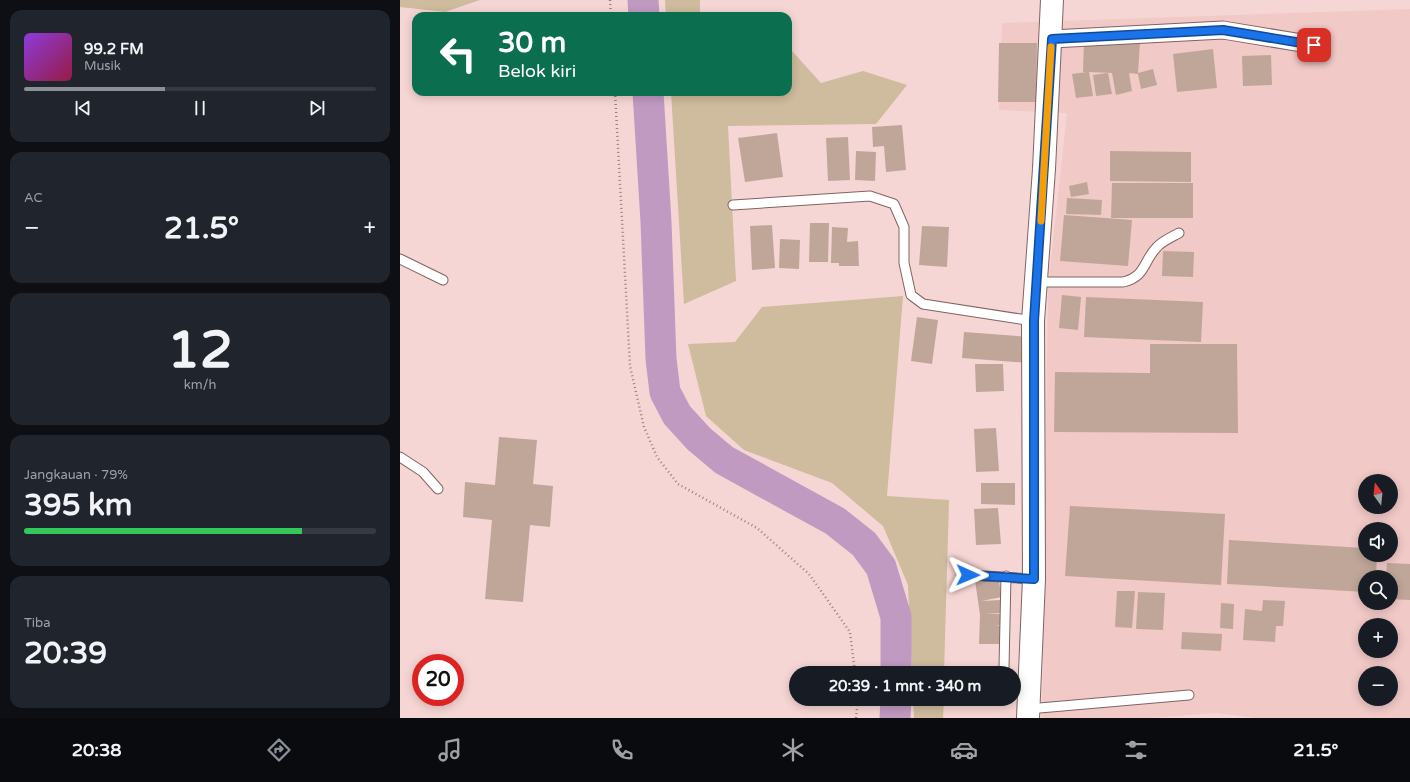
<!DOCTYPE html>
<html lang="id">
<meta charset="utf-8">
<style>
:root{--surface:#171b24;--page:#20242c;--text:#f1f3f6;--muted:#9ea1a6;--line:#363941;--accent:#8c9099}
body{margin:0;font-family:"Varela Round",sans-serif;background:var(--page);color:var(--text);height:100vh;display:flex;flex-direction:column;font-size:15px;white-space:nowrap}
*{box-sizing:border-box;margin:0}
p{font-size:13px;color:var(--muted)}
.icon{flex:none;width:22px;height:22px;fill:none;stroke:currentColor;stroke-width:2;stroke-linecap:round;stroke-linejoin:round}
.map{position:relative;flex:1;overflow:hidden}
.side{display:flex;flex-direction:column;gap:10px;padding:10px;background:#0d0f14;width:400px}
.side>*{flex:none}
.banner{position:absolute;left:12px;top:12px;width:380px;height:84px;border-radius:12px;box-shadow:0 2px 10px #0003;background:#0b6e4f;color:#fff;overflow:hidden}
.needle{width:26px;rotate:345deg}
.buttons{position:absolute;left:958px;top:474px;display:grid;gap:8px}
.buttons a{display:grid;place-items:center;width:40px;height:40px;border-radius:50%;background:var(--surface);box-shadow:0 2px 10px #0003;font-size:20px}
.speed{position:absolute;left:12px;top:654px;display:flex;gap:8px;font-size:20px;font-weight:700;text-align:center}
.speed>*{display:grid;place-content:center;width:52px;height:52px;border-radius:50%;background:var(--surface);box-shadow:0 2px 10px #0003;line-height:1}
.speed .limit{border:6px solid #d22;background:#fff;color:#111}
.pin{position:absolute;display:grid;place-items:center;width:34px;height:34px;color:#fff;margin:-17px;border-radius:8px;box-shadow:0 2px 6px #0006}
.me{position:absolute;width:44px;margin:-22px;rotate:91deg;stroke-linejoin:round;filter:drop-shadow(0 0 3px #0008)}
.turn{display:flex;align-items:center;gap:14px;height:84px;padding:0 20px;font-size:18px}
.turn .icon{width:52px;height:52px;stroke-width:2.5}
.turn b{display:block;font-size:28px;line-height:34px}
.big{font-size:30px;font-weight:700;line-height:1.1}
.side .widget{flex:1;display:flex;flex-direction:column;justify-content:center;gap:6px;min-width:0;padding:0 14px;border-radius:12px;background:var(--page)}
.side .dial{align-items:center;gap:0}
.dial b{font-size:52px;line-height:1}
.song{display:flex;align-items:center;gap:12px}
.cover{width:48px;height:48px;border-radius:6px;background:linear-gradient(135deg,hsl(270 70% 55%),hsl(340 70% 35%))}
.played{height:4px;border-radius:2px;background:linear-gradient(90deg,var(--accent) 40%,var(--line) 40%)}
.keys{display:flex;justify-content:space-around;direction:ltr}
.heat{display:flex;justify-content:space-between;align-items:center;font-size:22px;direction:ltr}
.charge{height:6px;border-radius:3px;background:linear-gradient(90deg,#34c759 79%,var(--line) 0)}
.trip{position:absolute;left:389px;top:666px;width:232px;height:40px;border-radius:20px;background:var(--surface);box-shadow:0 2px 10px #0003;font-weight:700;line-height:40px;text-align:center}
.menu{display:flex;height:64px;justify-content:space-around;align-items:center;background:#090b0e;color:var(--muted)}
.menu .icon{width:28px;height:28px}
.menu .on{color:var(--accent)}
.menu b{font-size:18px;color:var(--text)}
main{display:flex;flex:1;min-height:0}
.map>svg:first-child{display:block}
.built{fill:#f1c9c7;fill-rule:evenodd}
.green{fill:#cfbb9d}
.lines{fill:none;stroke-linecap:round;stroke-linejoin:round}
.river{stroke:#c19ac2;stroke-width:31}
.building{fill:#c0a699}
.service-casing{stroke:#7f6462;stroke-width:11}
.minor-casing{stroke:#7f6462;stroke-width:19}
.tertiary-casing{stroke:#7f6462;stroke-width:24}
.path{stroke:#988180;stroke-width:2.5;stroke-dasharray:1 3;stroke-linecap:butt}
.service{stroke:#fff;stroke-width:9}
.minor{stroke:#fff;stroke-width:17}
.tertiary{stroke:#fff;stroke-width:22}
.route-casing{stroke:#114b97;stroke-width:10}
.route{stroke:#1a73e8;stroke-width:7}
.slow{stroke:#f59e0b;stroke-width:7}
</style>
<main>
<section class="side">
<div class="widget">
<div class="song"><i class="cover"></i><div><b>99.2 FM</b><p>Musik</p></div></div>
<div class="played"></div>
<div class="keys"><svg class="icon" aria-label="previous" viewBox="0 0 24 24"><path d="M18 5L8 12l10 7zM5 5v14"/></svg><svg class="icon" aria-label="pause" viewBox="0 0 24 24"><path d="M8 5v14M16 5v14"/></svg><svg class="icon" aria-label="next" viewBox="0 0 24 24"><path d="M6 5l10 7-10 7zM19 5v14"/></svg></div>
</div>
<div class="widget"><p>AC</p>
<div class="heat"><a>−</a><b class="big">21.5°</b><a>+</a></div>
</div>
<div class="widget dial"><b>12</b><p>km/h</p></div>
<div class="widget"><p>Jangkauan · 79%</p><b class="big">395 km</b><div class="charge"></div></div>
<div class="widget"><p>Tiba</p><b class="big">20:39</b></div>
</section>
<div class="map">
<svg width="1010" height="718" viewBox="0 0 1010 718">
<rect width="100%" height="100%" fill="#f6d6d4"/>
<path class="built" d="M1010,9V718H856L816,713L750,718H642L648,287L667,113L599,110L602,23ZM965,481H991V507H965ZM965,529H991V555H965ZM965,577H991V603H965ZM965,625H991V651H965ZM965,673H991V699H965Z"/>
<path class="green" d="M0,0H80L45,12L0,7Z
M265,0H300V16H266Z
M388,51H392L421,83L463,71L507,85L476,124L328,126L336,281L284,304L271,92H388Z
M503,296L487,496L549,500L544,673H512L508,585L483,526L432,483L344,450L306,416L288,344L335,342L362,307Z
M513,699H544L543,718H514Z"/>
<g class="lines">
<path class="river" d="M243,0L244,16
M248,92L256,222L261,359L265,392L277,415L299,439L324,460L435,521L464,544L481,567L496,617V673
M495,718L496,699"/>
</g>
<path class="building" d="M684,40L740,42L738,73L753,69L757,85L741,89L738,74L729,73L732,91L716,95L712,73L689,72L693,96L676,98L672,74L687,72H683Z
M599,43H637L636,102H598Z
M813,49L817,88L777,92L773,54Z
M871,55L872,85L843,86L842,56Z
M708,73L712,94L696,96L693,75Z
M502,125L506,170L486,172L484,146L473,147L472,127Z
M377,133L383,177L345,182L338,138Z
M448,137L450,180L428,181L426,138Z
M456,151L476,152L475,181L455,180Z
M710,151L791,152V182L710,181Z
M687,182L689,194L671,197L669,186Z
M712,183H793V218H711Z
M667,198L702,200L701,215L666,214Z
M664,215L732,220L728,266L660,261Z
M410,223H429L428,262H409Z
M372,225L375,268L352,270L350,226Z
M522,226L549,227L547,267L519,265Z
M432,227L448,228L447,242L458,241L459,266H439V263H431Z
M380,239L400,240L399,269L379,268Z
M763,251L794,252L793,277L762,276Z
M662,295L681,297L678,330L659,328Z
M686,297L803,302L801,342L684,337Z
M517,317L538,320L532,364L511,361Z
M564,332L631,337L629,363L562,358Z
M750,344H837L838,433L654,432L655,372L750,373Z
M575,364H603L604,391L576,392Z
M596,428L599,471L576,472L574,429Z
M99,437L137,440L133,484L153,486L150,527L130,525L123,602L85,599L92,520L63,517L65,482L95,485Z
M581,483H615V505L581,504Z
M670,506L825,514L821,585L665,576Z
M598,508L601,544L576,545L574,509Z
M829,540L965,548V555H977L976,577H965V592L827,584Z
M987,563L1010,564V600L991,599V577H986Z
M598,577L602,597L581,601L601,600L602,613L585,614H602V625L596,626H603V644H579L580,615L575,580Z
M717,591H735L732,628L715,627Z
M738,592L765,593L763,630L736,629Z
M863,600L885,601L883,626H876L875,642L843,640L845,609L862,611Z
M821,603L834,604L833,629L820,628Z
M782,632L822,634L821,651L781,649Z"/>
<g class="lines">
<g class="service-casing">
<path id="service" d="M333,205L470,196L494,204L504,227V263L511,295L523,304L633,321
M0,259L43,280
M636,282H723C746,277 743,261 757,247C762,241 772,237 779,233
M0,457L23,472L38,489
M568,575L634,579
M604,667L606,576
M628,709L789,695"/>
</g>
<g class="minor-casing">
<path id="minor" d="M652,39L823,30L914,45"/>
</g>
<g class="tertiary-casing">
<path id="tertiary" d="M628,718L634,579L633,321L644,169L652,0"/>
</g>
<path class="path" d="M210,0L211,16
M215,92L230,366L244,427L257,457L278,484L357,528L409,574L450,632L455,673
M456,718L458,699"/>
<use href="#service" class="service"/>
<use href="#minor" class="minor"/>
<use href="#tertiary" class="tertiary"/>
</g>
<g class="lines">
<g class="route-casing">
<path id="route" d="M568,575L634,579V321L652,39L823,30L914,45"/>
</g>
<use href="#route" class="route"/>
<path class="slow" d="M641,221L651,47"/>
</g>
</svg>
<div class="buttons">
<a><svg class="needle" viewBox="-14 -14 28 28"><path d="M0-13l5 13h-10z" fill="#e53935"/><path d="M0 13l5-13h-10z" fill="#9ea1a6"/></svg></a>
<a><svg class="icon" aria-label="sound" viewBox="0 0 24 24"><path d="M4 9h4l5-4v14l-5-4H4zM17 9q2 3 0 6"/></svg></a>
<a><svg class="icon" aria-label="search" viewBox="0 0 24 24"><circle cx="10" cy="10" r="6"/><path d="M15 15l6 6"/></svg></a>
<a>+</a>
<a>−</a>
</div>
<div class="speed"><div class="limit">20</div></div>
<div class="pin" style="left:914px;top:45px;background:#d93025"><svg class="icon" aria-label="arrive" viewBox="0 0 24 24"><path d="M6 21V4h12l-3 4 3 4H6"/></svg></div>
<svg class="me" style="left:568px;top:575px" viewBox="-20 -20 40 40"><path d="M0-17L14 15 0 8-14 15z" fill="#1a73e8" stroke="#fff" stroke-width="4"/></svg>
<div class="trip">20:39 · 1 mnt · 340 m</div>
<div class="banner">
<div class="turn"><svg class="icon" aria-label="left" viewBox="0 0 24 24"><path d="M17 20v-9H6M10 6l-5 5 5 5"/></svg><div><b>30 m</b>Belok kiri</div></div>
</div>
</div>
</main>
<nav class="menu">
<b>20:38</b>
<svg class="icon on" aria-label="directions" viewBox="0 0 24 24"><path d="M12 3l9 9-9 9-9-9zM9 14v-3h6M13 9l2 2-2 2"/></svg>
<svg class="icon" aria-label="music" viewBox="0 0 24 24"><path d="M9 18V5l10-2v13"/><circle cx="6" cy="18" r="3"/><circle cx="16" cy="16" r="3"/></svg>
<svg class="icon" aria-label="phone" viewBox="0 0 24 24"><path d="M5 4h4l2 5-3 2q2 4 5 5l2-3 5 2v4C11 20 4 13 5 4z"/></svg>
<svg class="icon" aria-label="climate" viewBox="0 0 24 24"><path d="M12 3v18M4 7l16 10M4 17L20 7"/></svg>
<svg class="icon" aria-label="car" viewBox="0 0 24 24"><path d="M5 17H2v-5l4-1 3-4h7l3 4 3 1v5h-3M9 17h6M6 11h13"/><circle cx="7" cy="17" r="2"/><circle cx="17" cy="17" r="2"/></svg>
<svg class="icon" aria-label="filters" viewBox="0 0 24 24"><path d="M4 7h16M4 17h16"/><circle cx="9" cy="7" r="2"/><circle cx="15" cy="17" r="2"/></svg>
<b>21.5°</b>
</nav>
